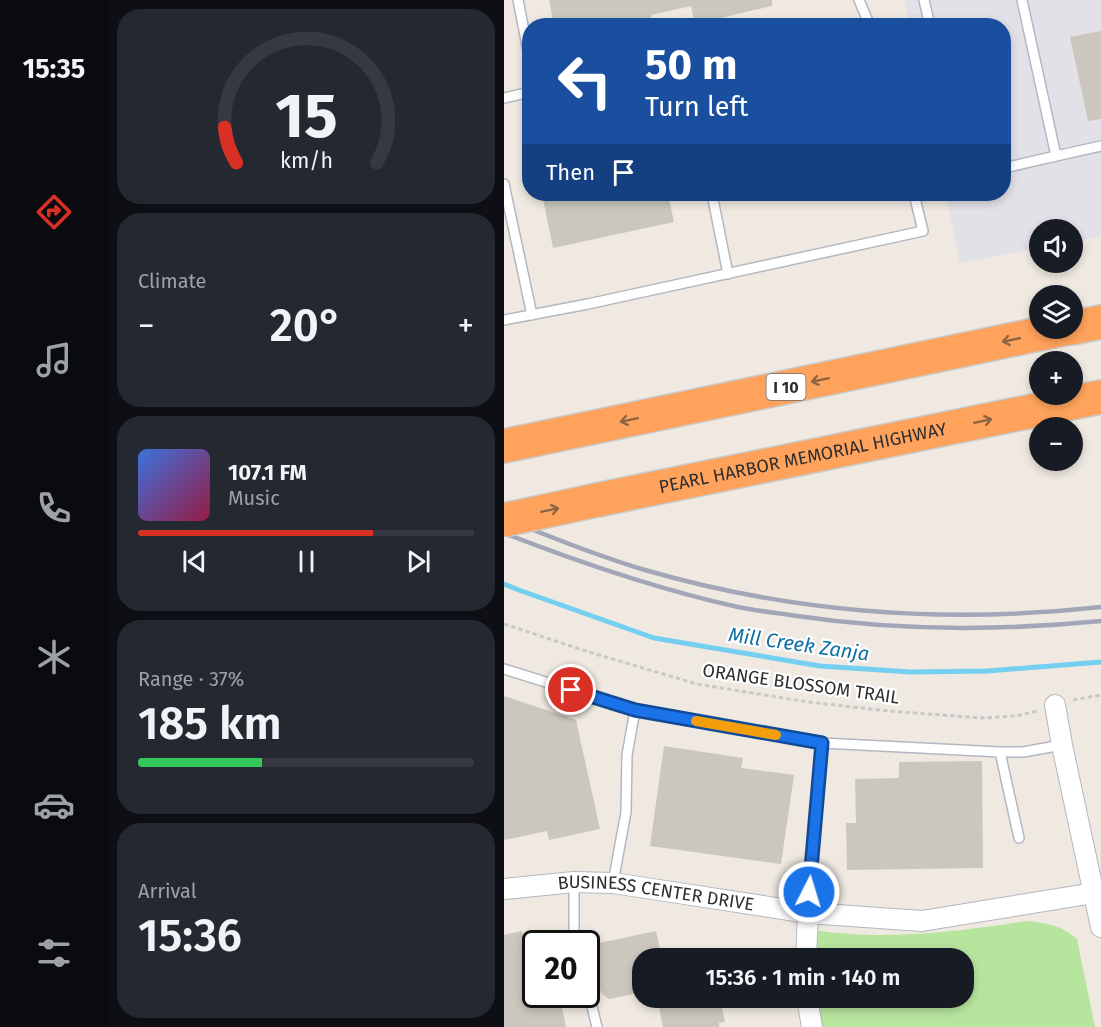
<!DOCTYPE html>
<meta charset="utf-8">
<style>
:root{--surface:#171b24;--page:#242831;--text:#f1f3f6;--muted:#9ea1a6;--line:#363941;--accent:#d93025}
body{margin:0;font-family:"Fira Sans",sans-serif;background:var(--page);color:var(--text);height:100vh;display:flex;flex-direction:column;font-size:22px;white-space:nowrap}
*{box-sizing:border-box;margin:0}
p{font-size:20px;color:var(--muted)}
.icon{flex:none;width:33px;height:33px;fill:none;stroke:currentColor;stroke-width:2;stroke-linecap:round;stroke-linejoin:round}
.map{position:relative;flex:1;overflow:hidden}
.sheet{display:flex;flex-direction:column;gap:9px;padding:9px;background:#0d0f14;width:396px}
.sheet>*{flex:none}
.guide{position:absolute;left:18px;top:18px;width:489px;height:183px;border-radius:24px;box-shadow:0 3px 9px #0003;background:#1a4fa0;color:#fff;overflow:hidden}
.fabs{position:absolute;left:525px;top:219px;display:grid;gap:12px}
.fabs a{display:grid;place-items:center;width:54px;height:54px;border-radius:50%;background:var(--surface);box-shadow:0 3px 9px #0003;font-size:30px}
.speed{position:absolute;left:18px;top:930px;display:flex;gap:12px;font-size:30px;font-weight:700;text-align:center}
.speed>*{display:grid;place-content:center;width:78px;height:78px;border-radius:50%;background:var(--surface);box-shadow:0 3px 9px #0003;line-height:1}
.speed .limit{border:3px solid #111;border-radius:9px;background:#fff;color:#111}
.pin{position:absolute;display:grid;place-items:center;width:51px;height:51px;color:#fff;margin:-26px;border:3px solid #fff;border-radius:50%;box-shadow:0 2px 6px #0007}
.me{position:absolute;width:66px;margin:-33px;rotate:5deg;stroke-linejoin:round;filter:drop-shadow(0 0 4px #0008)}
.turn{display:flex;align-items:center;gap:21px;height:126px;padding:0 24px;font-size:27px}
.turn .icon{width:78px;height:78px;stroke-width:2.5}
.turn b{display:block;font-size:42px;line-height:51px}
.then{display:flex;align-items:center;height:57px;padding:0 24px;background:#0003;gap:12px;font-size:22px}
.big{font-size:45px;font-weight:600;line-height:1.1}
.sheet .tile{flex:1;display:flex;flex-direction:column;justify-content:center;gap:9px;min-width:0;padding:0 21px;border-radius:24px;background:var(--page)}
.sheet .dial{align-items:center;gap:0}
.dial svg{height:156px;overflow:visible;fill:none;stroke:var(--line);stroke-width:7;stroke-linecap:round;text-anchor:middle}
.dial text{fill:var(--text);stroke:none}
.song{display:flex;align-items:center;gap:18px}
.cover{width:72px;height:72px;border-radius:9px;background:linear-gradient(135deg,hsl(220 70% 55%),hsl(340 70% 35%))}
.played{height:6px;border-radius:3px;background:linear-gradient(90deg,var(--accent) 70%,var(--line) 70%)}
.keys{display:flex;justify-content:space-around;direction:ltr}
.heat{display:flex;justify-content:space-between;align-items:center;font-size:33px;direction:ltr}
.charge{height:9px;border-radius:4px;background:linear-gradient(90deg,#34c759 37%,var(--line) 0)}
.trip{position:absolute;left:128px;top:948px;width:342px;height:60px;border-radius:24px;background:var(--surface);box-shadow:0 3px 9px #0003;font-weight:600;line-height:60px;text-align:center}
main{display:flex;flex:1;min-height:0}
.tabs{display:flex;flex-direction:column;width:108px;justify-content:space-around;align-items:center;background:#090b0e;color:var(--muted)}
.tabs .icon{width:42px;height:42px}
.tabs .current{color:var(--accent)}
.tabs b{font-size:27px;color:var(--text)}
.map>svg:first-child{display:block}
.industrial{fill:#e3e1e8}
.green{fill:#b6e59e}
.lines{fill:none;stroke-linecap:round;stroke-linejoin:round}
.stream{stroke:#75cff0;stroke-width:5}
.building{fill:#cbc7bf}
.lane-casing{stroke:#b4b7c1;stroke-width:12}
.street-casing{stroke:#b4b7c1;stroke-width:22}
.highway-casing{stroke:#c9c9c9;stroke-width:36}
.path{stroke:#c9c9c9;stroke-width:3;stroke-dasharray:4.5 3;stroke-linecap:butt}
.lane{stroke:#fff;stroke-width:9}
.street{stroke:#fff;stroke-width:20}
.highway{stroke:#ffa35c;stroke-width:33}
.rail{stroke:#a3a6b8;stroke-width:4.5}
.highway-bridge-casing{stroke:#c9c9c9;stroke-width:36;stroke-linecap:butt}
.highway-bridge{stroke:#ffa35c;stroke-width:33}
.oneway{stroke:#8c6343}
.route-casing{stroke:#114b97;stroke-width:15}
.route{stroke:#1a73e8;stroke-width:10}
.slow{stroke:#f59e0b;stroke-width:10}
.labels{text-anchor:middle;stroke-width:4.5;stroke-linejoin:round;paint-order:stroke}
.shield{fill:#fff;stroke:#6d6d6d;stroke-width:1.5}
.shield-label{font-size:16px;font-weight:bold;fill:#2e2e2e}
.street-label{font-size:18px;fill:#2e2e2e;stroke:#fff}
.water-label{font-size:20px;font-style:italic;fill:#0d6fa3;stroke:#fff}
</style>
<main>
<nav class="tabs">
<b>15:35</b>
<svg class="icon current" aria-label="directions" viewBox="0 0 24 24"><path d="M12 3l9 9-9 9-9-9zM9 14v-3h6M13 9l2 2-2 2"/></svg>
<svg class="icon" aria-label="music" viewBox="0 0 24 24"><path d="M9 18V5l10-2v13"/><circle cx="6" cy="18" r="3"/><circle cx="16" cy="16" r="3"/></svg>
<svg class="icon" aria-label="phone" viewBox="0 0 24 24"><path d="M5 4h4l2 5-3 2q2 4 5 5l2-3 5 2v4C11 20 4 13 5 4z"/></svg>
<svg class="icon" aria-label="climate" viewBox="0 0 24 24"><path d="M12 3v18M4 7l16 10M4 17L20 7"/></svg>
<svg class="icon" aria-label="car" viewBox="0 0 24 24"><path d="M5 17H2v-5l4-1 3-4h7l3 4 3 1v5h-3M9 17h6M6 11h13"/><circle cx="7" cy="17" r="2"/><circle cx="17" cy="17" r="2"/></svg>
<svg class="icon" aria-label="filters" viewBox="0 0 24 24"><path d="M4 7h16M4 17h16"/><circle cx="9" cy="7" r="2"/><circle cx="15" cy="17" r="2"/></svg>
</nav>
<section class="sheet">
<div class="tile dial"><svg viewBox="0 0 100 80">
<path d="M14 69A42 42 0 1 1 86 69"/>
<path d="M14 69A42 42 0 0 1 8 51" stroke="#d93025"/>
<text x="50" y="56" font-size="32" font-weight="700">15</text>
<text x="50" y="72" font-size="11">km/h</text>
</svg></div>
<div class="tile"><p>Climate</p>
<div class="heat"><a>−</a><b class="big">20°</b><a>+</a></div>
</div>
<div class="tile">
<div class="song"><i class="cover"></i><div><b>107.1 FM</b><p>Music</p></div></div>
<div class="played"></div>
<div class="keys"><svg class="icon" aria-label="previous" viewBox="0 0 24 24"><path d="M18 5L8 12l10 7zM5 5v14"/></svg><svg class="icon" aria-label="pause" viewBox="0 0 24 24"><path d="M8 5v14M16 5v14"/></svg><svg class="icon" aria-label="next" viewBox="0 0 24 24"><path d="M6 5l10 7-10 7zM19 5v14"/></svg></div>
</div>
<div class="tile"><p>Range · 37%</p><b class="big">185 km</b><div class="charge"></div></div>
<div class="tile"><p>Arrival</p><b class="big">15:36</b></div>
</section>
<div class="map">
<svg width="597" height="1027" viewBox="0 0 597 1027">
<rect width="100%" height="100%" fill="#efe9e1"/>
<path class="industrial" d="M401,0H597V236L569,242L568,230H536L535,248L456,263L442,194H500V26L406,25Z"/>
<path class="green" d="M522,921C546,924 554,924 573,939L591,1027H314L308,998H459V958H301L295,928C321,932 347,935 374,935C424,935 473,929 522,921Z"/>
<g class="lines">
<path class="stream" d="M0,584L12,589L150,638L316,666L407,672L483,671L597,662"/>
</g>
<path class="building" d="M45,0H268V6L191,24L187,6L147,15L149,26H50Z
M597,31V119L584,121L566,37Z
M38,194H164L170,222L49,248Z
M0,696L72,720L96,829L45,840L43,831L0,840Z
M160,746L239,758L237,768L290,775L277,864L146,846Z
M478,761L479,868L343,870L342,823H352L351,779L395,778V762Z
M18,931L20,939L32,937V994H55L62,1027H0V935Z
M152,931L158,958H138V992L105,999L97,993L86,945Z
M153,998H216L221,1022L215,1023V1027H159Z"/>
<g class="lines">
<g class="lane-casing">
<path id="lane" d="M14,0L26,61
M355,0L366,26
M420,0L426,26
M518,0L552,156L597,146
M0,98L26,92
M500,168L552,156
M0,184L28,315
M208,194L224,274
M0,320L84,304L419,231L410,194
M0,669L131,710L123,755L122,812L109,883
M131,710L318,743
M496,752L515,838
M70,882V930L73,944
M304,913L318,743L496,752H519L558,745
M82,982L93,1027"/>
</g>
<g class="street-casing">
<g id="street">
<path d="M551,705L558,745L597,927"/>
<path id="s1" d="M0,889L70,882L109,883L304,913L418,921L590,893"/>
<path d="M302,958L304,913"/>
<path d="M303,998L308,1027"/>
</g>
</g>
<g class="highway-casing">
<g id="highway">
<path d="M568,328L597,322"/>
<path d="M0,446L564,328"/>
<path id="s2" d="M93,500L597,397"/>
</g>
</g>
<path class="path" d="M0,624L85,652L193,684L304,702L385,711L478,718L511,716L534,711
M569,700L597,695"/>
<use href="#lane" class="lane"/>
<use href="#street" class="street"/>
<use href="#highway" class="highway"/>
<path class="rail" d="M0,518C46,537 93,556 141,570C289,613 444,624 597,607
M0,533C77,563 153,589 234,607C253,611 273,613 293,616C394,631 495,631 597,621"/>
<g class="highway-bridge-casing">
<path id="highway-bridge" d="M0,520L93,500"/>
</g>
<use href="#highway-bridge" class="highway-bridge"/>
</g>
<defs><path id="oneway-shaft" d="M-6 0H5M1.5-3L5.5 0L1.5 3" fill="none" stroke-width="1.6" stroke-linecap="round" stroke-linejoin="round" transform="scale(1.5)"/></defs>
<g class="oneway">
<use href="#oneway-shaft" transform="translate(507 340) rotate(168)"/>
<use href="#oneway-shaft" transform="translate(316 380) rotate(168)"/>
<use href="#oneway-shaft" transform="translate(125 420) rotate(168)"/>
<use href="#oneway-shaft" transform="translate(479 421) rotate(-12)"/>
<use href="#oneway-shaft" transform="translate(46 510) rotate(-12)"/>
</g>
<g class="lines">
<g class="route-casing">
<path id="route" d="M67,690L131,710L318,743L305,892"/>
</g>
<use href="#route" class="route"/>
<path class="slow" d="M192,721L272,735"/>
</g>
<g class="labels">
<rect class="shield" x="262.5" y="374" width="39" height="26" rx="4.5"/>
<g class="shield-label">
<text x="282" y="393">I 10</text>
</g>
<g class="street-label">
<text dy="6" stroke="none"><textPath href="#s2" startOffset="210">PEARL HARBOR MEMORIAL HIGHWAY</textPath></text>
<text transform="translate(297 684) rotate(8)" y="6">ORANGE BLOSSOM TRAIL</text>
<text dy="6" stroke="none"><textPath href="#s1" startOffset="153">BUSINESS CENTER DRIVE</textPath></text>
</g>
<g class="water-label">
<text transform="translate(295 644) rotate(8)" y="7">Mill Creek Zanja</text>
</g>
</g>
</svg>
<div class="fabs">
<a><svg class="icon" aria-label="sound" viewBox="0 0 24 24"><path d="M4 9h4l5-4v14l-5-4H4zM17 9q2 3 0 6"/></svg></a>
<a><svg class="icon" aria-label="layers" viewBox="0 0 24 24"><path d="M12 4l9 5-9 5-9-5zM3 14l9 5 9-5"/></svg></a>
<a>+</a>
<a>−</a>
</div>
<div class="speed"><div class="limit">20</div></div>
<div class="pin" style="left:67px;top:690px;background:#d93025"><svg class="icon" aria-label="arrive" viewBox="0 0 24 24"><path d="M6 21V4h12l-3 4 3 4H6"/></svg></div>
<svg class="me" style="left:305px;top:892px" viewBox="-20 -20 40 40"><circle r="17" fill="#1a73e8" stroke="#fff" stroke-width="3"/><path d="M0-11L8 9 0 5-8 9z" fill="#fff"/></svg>
<div class="trip">15:36 · 1 min · 140 m</div>
<div class="guide">
<div class="turn"><svg class="icon" aria-label="left" viewBox="0 0 24 24"><path d="M17 20v-9H6M10 6l-5 5 5 5"/></svg><div><b>50 m</b>Turn left</div></div>
<div class="then">Then<svg class="icon" aria-label="arrive" viewBox="0 0 24 24"><path d="M6 21V4h12l-3 4 3 4H6"/></svg></div>
</div>
</div>
</main>
